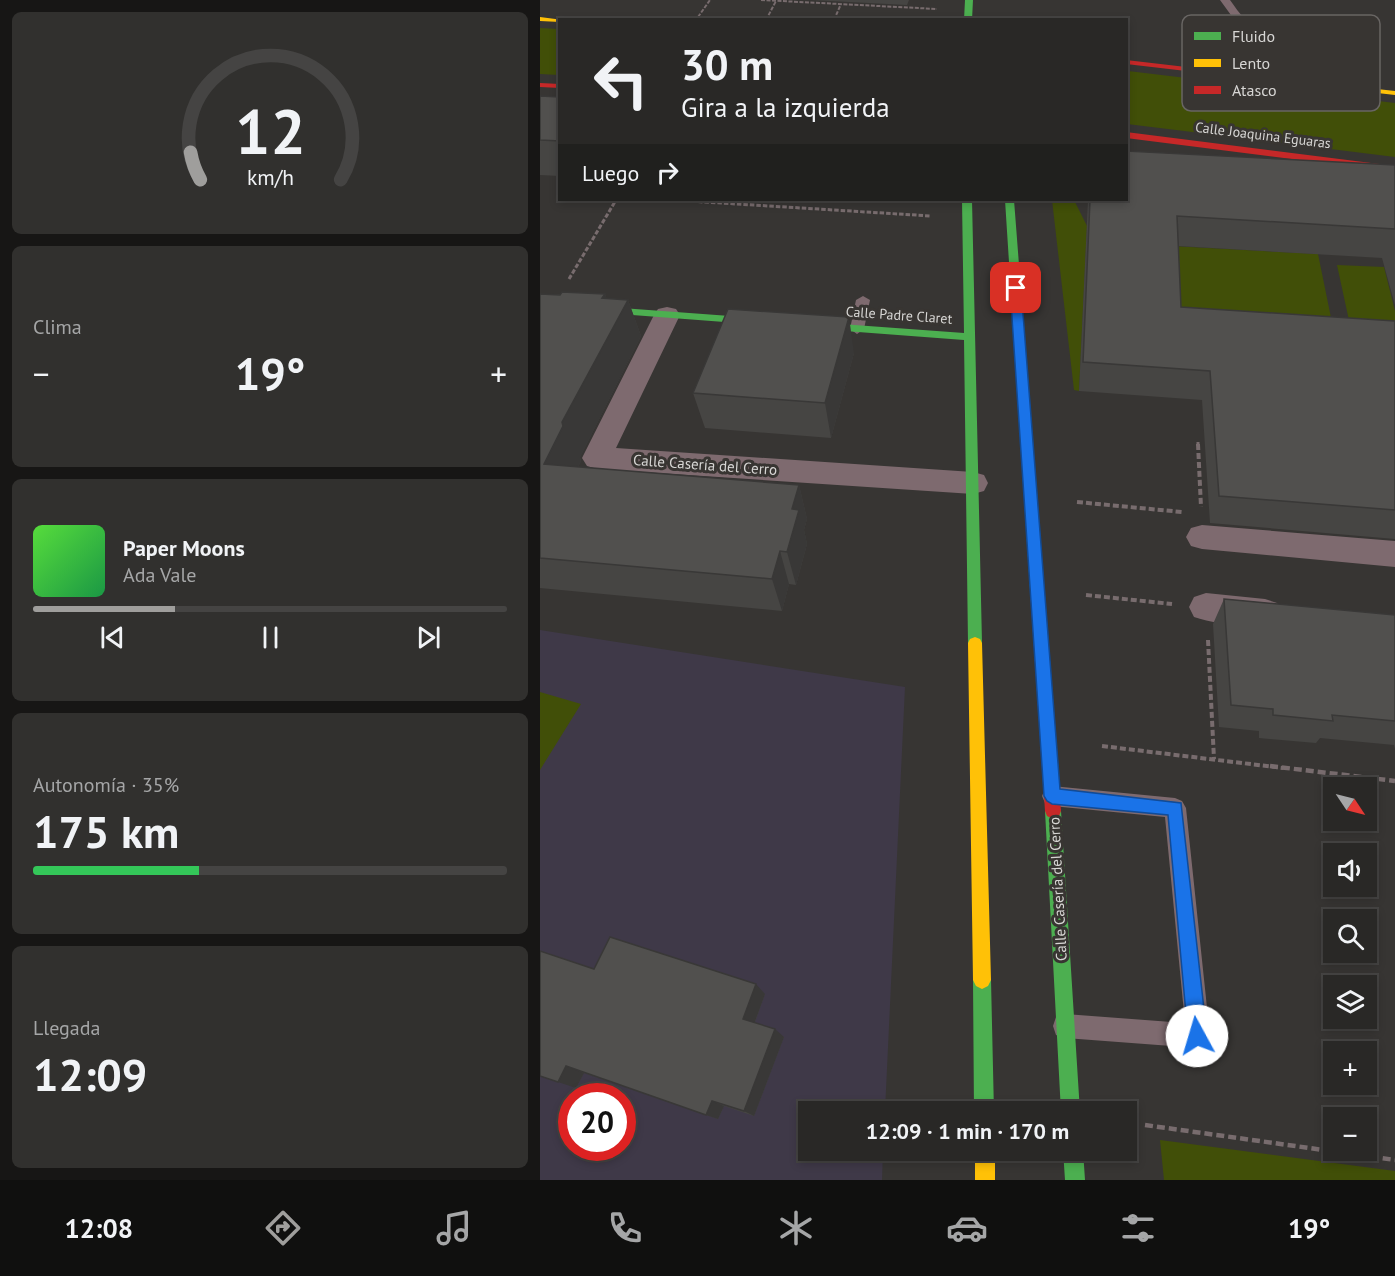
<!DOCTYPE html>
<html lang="es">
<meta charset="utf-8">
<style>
:root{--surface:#292826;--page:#31302e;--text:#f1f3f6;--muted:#a5a6a7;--line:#454443;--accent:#9f9e9c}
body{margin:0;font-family:"PT Sans",sans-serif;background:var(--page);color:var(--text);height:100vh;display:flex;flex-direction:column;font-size:22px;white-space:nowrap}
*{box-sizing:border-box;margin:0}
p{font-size:20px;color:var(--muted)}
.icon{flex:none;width:33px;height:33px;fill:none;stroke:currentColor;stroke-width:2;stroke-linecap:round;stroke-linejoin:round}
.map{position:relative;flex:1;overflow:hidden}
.side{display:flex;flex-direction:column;gap:12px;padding:12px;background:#171615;width:540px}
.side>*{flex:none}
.guide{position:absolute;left:18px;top:18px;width:570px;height:183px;border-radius:0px;box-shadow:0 3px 9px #0003,0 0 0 2px var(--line);background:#292826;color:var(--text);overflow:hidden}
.needle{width:39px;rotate:125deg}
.controls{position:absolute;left:783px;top:777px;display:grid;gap:12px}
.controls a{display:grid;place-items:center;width:54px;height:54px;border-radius:0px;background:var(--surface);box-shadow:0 3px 9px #0003,0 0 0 2px var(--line);font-size:30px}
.speed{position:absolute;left:18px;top:1083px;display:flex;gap:12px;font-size:30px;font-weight:700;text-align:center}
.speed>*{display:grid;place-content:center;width:78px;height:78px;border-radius:50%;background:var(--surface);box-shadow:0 3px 9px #0003,0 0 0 2px var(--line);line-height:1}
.speed .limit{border:9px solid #d22;background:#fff;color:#111}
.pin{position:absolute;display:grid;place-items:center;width:51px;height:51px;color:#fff;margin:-26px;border-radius:12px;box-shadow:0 3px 9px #0006}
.me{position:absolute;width:66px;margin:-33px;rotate:354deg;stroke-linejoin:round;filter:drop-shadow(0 0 4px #0008)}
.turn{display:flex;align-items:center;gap:21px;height:126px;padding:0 24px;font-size:27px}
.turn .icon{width:78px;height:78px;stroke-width:2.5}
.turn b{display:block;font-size:42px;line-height:51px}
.then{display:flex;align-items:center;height:57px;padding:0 24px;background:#0003;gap:12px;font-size:22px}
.big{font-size:45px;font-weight:600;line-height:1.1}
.side .tile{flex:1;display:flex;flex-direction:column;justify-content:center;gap:9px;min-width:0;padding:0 21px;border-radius:9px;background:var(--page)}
.side .dial{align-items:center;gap:0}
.dial svg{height:156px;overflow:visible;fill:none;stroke:var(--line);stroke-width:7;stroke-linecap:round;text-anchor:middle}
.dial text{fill:var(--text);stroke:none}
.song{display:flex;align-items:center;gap:18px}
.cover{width:72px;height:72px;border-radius:9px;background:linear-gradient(135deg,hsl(110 70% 55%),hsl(140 70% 35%))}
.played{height:6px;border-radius:3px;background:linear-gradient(90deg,var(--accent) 30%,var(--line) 30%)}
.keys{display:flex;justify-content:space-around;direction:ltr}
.heat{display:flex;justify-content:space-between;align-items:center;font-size:33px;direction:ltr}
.charge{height:9px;border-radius:4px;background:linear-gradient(90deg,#34c759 35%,var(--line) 0)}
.trip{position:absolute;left:258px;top:1101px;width:339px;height:60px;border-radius:0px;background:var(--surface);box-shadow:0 3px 9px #0003,0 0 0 2px var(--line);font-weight:600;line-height:60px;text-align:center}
.dock{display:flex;height:96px;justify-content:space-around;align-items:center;background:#10100f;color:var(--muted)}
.dock .icon{width:42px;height:42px}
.dock .current{color:var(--accent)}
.dock b{font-size:27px;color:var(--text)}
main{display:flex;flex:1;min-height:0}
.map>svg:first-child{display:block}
.education{fill:#3f3948;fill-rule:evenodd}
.green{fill:#414f08}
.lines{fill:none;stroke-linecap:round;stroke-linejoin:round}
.path-far3{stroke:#786c6e;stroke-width:2;stroke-dasharray:4 1.5;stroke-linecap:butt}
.path-far2{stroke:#786c6e;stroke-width:3;stroke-dasharray:4.5 2;stroke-linecap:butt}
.path-far1{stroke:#786c6e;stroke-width:4;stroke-dasharray:6 3;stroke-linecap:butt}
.path{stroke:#786c6e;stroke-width:4.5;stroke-dasharray:8 4;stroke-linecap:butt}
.lane{fill:#7e6a6f;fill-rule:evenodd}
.street{fill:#7e6a6f;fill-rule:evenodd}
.fast{fill:#4caf50;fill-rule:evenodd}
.slow{fill:#ffc107;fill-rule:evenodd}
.jam{fill:#c62828;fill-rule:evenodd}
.wall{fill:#464543}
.shaded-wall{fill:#393837}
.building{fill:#51504e;stroke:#393837;stroke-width:1.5}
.route{fill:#1a73e8;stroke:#114b97;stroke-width:1.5}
.labels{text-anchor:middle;stroke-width:6;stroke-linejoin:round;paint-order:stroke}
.far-street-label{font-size:14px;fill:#d7d6d4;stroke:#383532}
.street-label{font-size:15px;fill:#d7d6d4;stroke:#383532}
.key{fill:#383532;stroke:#686563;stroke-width:1.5}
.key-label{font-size:16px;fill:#d7d6d4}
</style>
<main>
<section class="side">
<div class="tile dial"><svg viewBox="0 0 100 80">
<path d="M14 69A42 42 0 1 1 86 69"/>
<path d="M14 69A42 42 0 0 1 9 55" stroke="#9f9e9c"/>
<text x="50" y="56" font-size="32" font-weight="700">12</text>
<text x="50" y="72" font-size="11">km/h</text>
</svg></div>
<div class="tile"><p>Clima</p>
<div class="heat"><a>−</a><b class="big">19°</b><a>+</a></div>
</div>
<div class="tile">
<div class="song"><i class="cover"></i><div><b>Paper Moons</b><p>Ada Vale</p></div></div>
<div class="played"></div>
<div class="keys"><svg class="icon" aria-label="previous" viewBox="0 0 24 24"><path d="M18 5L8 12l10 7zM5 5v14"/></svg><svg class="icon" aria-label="pause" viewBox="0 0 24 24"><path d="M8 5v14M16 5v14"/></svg><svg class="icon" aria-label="next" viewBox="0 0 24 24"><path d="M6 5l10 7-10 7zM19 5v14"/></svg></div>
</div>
<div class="tile"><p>Autonomía · 35%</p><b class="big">175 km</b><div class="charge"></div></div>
<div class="tile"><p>Llegada</p><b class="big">12:09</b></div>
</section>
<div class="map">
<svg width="855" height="1180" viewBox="0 0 855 1180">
<rect width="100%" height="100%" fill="#373533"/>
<path class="education" d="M0,630L365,687L345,1111L268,1112V1150L343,1151L342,1180H0ZM32,1096H82V1148H32Z"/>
<path class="green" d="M0,28L19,29V75L0,74Z
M587,66L588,71L855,103V157L587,124Z
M512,200H534L547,226L539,391L534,390Z
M631,246L778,254L797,347L634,322Z
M797,265L844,267L855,311V341L813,339Z
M0,692L41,704L0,770Z
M620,1140L855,1171V1180H624Z"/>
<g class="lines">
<path class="path-far3" d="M221,0L397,9
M158,17L170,0
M226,20L236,1
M294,20L301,4"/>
<path class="path-far2" d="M132,200L391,216
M29,279L76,200
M658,442V446"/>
<path class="path-far1" d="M658,444L661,507
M537,502L642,512
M546,595L632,604
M668,640L674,759
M562,746L743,768"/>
<path class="path" d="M730,766L855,781
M605,1125L855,1160"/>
<path class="lane" d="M680,0H690C695,7 699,13 705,19C721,36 753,54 743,81H735L729,53L696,22Z
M323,296L330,300L324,329L317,334L310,329L316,300Z
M512,786L635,798L642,801L646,808L670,1036L667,1045L658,1048L525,1038L516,1035L513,1026L516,1017L525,1014L645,1023L625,817L512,806L505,803L502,796L505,789Z"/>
<path class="street" d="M127,307L136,309L140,315L76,448L433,472L444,475L448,483L444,491L433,494L57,469L47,466L42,458L114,315L118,309Z
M662,525L855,541V567L662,549L651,546L646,537L651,528Z
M666,593L725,599L737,603L742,613L737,623C716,630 675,624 654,617L649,607L654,597Z"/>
<path class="fast" d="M425,0H433L432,20H424Z
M422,200H432L442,643L440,647L435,649L430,647L428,643L424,340L0,308V302L424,333Z
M465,200H474L504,589L502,593H492L490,589Z
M513,803L519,806L521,811L540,1112H521L505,811L507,806Z
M442,971L448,974L451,980L454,1112H434L433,980L436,974Z
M523,1150H543L545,1180H525Z"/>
<path class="slow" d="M0,17L23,20H20V22L0,21Z
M729,77L855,91V95L732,81H729Z
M435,637L440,639L442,643L451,980L448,986L442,989L436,986L433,980L428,643L430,639Z
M435,1150H455V1180H435Z"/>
<path class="jam" d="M586,60L732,77L736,79L732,81L586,64Z
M0,83L20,84V88L0,87Z
M586,132L855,166V172L586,138Z
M497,583L502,585L504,589L521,811L519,816L513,819L507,816L505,811L490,589L492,585Z"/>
</g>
<path class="wall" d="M271,0H369L367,5Z
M0,96L20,97V176L0,175Z
M855,165V305L842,258L638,246L641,307L855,321V539L670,523L662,400L539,391L548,200H586Z
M0,294H65L66,298L88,300L101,336L40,457L41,461L38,467L259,485L267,519L264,530L267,544L256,585L249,584L242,611L0,588Z
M314,353L291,438L165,428L153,393Z
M684,599L855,615V749L854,745L780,738L776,743L719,738V731L679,727L673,624Z
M54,969L225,994L215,1022L244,1037L214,1116L184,1106L178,1119L44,1073L36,1088Z"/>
<path class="shaded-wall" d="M65,294L76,322L88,300L101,336L40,457L41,461L23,498L4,464L22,422L62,298Z
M309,317L314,353L291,438L285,403Z
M259,485L267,519L264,530L267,544L256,585L247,552L252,509Z
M240,551L249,584L242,611L232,579Z
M216,984L225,994L213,1027L203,1019Z
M235,1029L244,1037L214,1116L204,1111Z
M26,1066L44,1073L36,1088L18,1082Z
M172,1101L184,1106L178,1119L166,1115Z"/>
<path class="building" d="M0,96L20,97V141L0,140Z
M586,151L855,165V229L637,216L641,307L855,321V510L679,496L670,371L543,362L550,200H586Z
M22,292L65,294L62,298L88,300L22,422L23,426L4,464L259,485L252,509L259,510L247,552L240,551L232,579L0,558V294L20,295Z
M188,309L309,317L285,403L153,393Z
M684,599L855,615V721L792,715L793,721L733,715V709L691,705Z
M70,937L216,984L203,1019L235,1029L204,1111L172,1101L166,1115L26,1066L18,1082L0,1076V951L54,969Z"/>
<path class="route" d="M476,284L481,288L520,789L641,803L667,1036L664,1042L657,1045L651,1042L648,1036L628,815L512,804L507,801L504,796L470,288Z"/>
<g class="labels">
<g class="far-street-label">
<text transform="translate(723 135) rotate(7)" y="5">Calle Joaquina Eguaras</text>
<text transform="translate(359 315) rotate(4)" y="5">Calle Padre Claret</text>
</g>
<g class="street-label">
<text transform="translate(165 465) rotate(4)" y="5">Calle Casería del Cerro</text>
<text transform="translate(518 889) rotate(-93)" y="5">Calle Casería del Cerro</text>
</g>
</g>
<rect x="642" y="15" width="198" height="96" rx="9" class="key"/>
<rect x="654" y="32" width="27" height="8" fill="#4caf50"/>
<rect x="654" y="59" width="27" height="8" fill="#ffc107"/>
<rect x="654" y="86" width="27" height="8" fill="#c62828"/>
<g class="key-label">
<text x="692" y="42">Fluido</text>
<text x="692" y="69">Lento</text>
<text x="692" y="96">Atasco</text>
</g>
</svg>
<div class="controls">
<a><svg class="needle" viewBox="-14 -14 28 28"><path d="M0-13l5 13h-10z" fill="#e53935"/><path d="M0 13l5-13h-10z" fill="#a5a6a7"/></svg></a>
<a><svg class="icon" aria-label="sound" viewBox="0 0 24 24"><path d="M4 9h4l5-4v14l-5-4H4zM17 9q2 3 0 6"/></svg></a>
<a><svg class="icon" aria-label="search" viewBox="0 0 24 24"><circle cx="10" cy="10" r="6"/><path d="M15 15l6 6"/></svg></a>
<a><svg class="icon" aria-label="layers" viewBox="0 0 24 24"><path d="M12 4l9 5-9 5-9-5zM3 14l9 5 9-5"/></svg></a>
<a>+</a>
<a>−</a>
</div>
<div class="speed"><div class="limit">20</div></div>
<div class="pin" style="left:476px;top:288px;background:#d93025"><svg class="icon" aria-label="arrive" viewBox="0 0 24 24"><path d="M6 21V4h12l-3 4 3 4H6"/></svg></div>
<svg class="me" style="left:657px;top:1036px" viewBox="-20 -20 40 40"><circle r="19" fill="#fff"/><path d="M0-13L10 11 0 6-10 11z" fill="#1a73e8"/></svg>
<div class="trip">12:09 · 1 min · 170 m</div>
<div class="guide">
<div class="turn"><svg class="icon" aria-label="left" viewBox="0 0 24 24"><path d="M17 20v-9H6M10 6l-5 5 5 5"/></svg><div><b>30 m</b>Gira a la izquierda</div></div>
<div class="then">Luego<svg class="icon" aria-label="right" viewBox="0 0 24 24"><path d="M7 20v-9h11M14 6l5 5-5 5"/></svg></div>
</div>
</div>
</main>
<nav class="dock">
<b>12:08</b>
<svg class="icon current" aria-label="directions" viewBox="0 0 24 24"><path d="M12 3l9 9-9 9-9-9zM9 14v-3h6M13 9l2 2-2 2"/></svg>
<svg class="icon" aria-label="music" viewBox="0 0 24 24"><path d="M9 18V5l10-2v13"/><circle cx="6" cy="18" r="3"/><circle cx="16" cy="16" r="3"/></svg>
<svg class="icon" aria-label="phone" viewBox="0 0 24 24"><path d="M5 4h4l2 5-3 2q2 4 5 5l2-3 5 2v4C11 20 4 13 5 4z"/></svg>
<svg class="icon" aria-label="climate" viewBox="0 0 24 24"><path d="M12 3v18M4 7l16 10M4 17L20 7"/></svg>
<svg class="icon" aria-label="car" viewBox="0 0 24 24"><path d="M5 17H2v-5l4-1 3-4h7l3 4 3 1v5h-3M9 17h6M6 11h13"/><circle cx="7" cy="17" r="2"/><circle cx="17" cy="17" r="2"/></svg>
<svg class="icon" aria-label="filters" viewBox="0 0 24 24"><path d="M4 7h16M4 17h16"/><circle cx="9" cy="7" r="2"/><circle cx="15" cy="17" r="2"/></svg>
<b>19°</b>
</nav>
